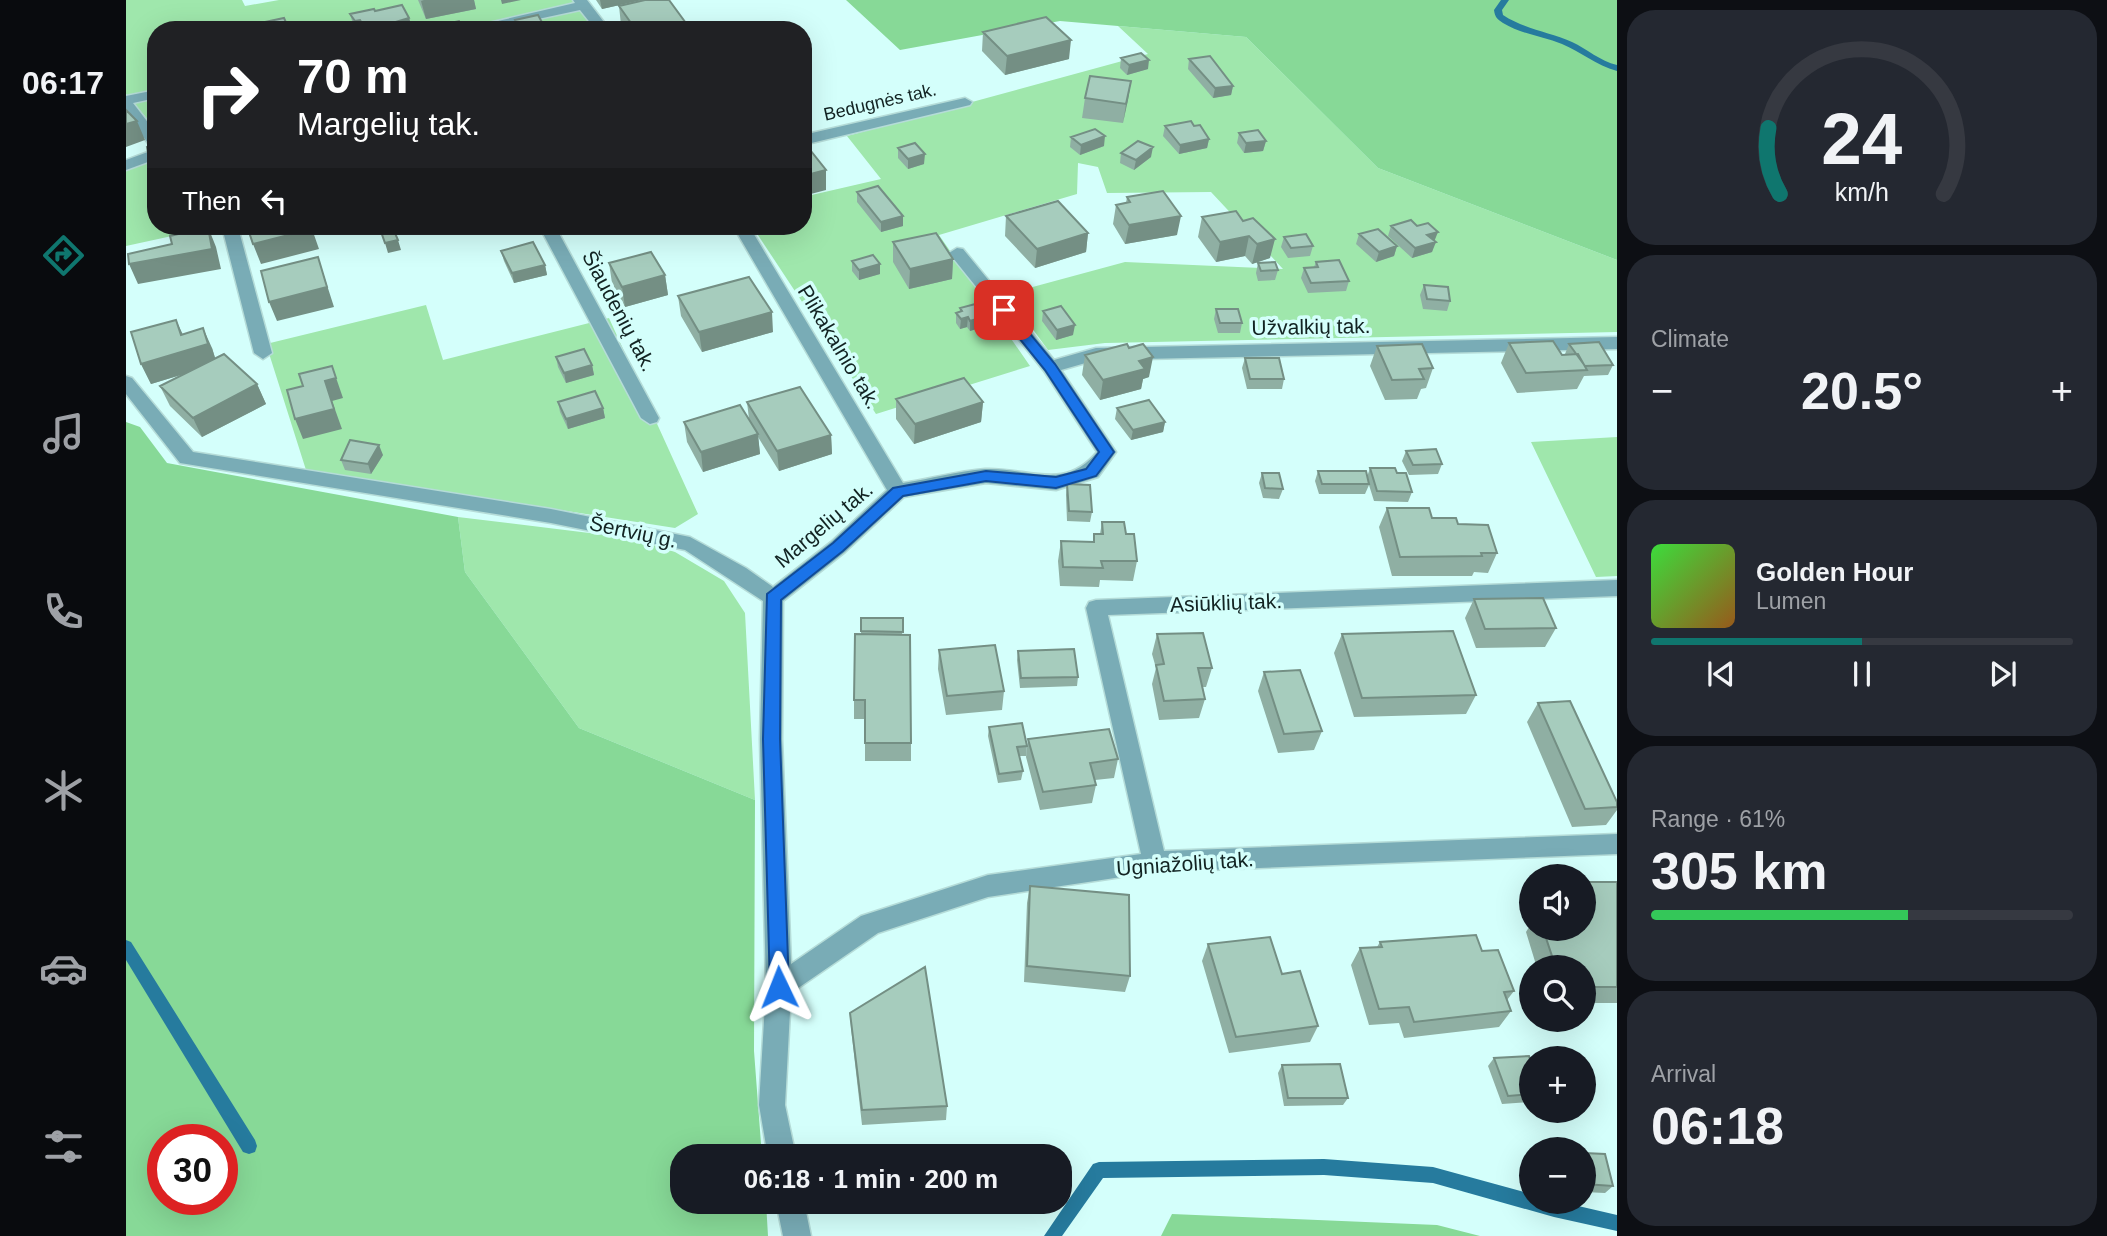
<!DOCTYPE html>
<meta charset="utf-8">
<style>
:root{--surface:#171b24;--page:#242831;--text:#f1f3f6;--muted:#9ea1a6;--line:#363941;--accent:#0f766e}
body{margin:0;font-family:Arial,sans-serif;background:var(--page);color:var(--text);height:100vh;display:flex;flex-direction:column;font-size:26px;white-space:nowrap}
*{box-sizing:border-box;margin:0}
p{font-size:23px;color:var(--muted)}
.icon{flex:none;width:38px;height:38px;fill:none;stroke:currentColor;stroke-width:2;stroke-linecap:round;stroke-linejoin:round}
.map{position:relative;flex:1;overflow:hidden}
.details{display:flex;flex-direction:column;gap:10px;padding:10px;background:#0d0f14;width:490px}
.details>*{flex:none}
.top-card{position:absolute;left:21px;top:21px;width:665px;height:214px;border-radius:28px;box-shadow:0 7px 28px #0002;background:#202124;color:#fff;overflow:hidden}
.tools{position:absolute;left:1393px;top:864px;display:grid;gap:14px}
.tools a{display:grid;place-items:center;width:77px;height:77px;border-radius:50%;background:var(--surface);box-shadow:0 7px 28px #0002;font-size:35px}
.speed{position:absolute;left:21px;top:1124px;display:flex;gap:14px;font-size:35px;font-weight:700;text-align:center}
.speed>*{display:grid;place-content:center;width:91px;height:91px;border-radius:50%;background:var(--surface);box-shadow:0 7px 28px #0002;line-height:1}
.speed .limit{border:10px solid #d22;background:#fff;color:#111}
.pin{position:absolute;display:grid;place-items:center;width:60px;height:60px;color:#fff;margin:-30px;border-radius:14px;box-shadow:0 4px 10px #0006}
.me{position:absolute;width:77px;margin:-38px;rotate:358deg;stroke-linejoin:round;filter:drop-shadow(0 0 5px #0008)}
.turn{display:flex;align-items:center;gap:24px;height:147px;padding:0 35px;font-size:32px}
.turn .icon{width:91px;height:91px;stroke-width:2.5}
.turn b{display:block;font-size:49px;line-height:60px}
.then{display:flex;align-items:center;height:66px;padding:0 35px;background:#0003;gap:14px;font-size:26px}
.big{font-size:52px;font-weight:700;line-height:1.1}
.details .widget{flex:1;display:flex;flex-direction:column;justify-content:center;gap:10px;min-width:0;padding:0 24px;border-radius:28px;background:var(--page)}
.details .dial{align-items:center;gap:0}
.dial svg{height:182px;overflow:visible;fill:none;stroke:var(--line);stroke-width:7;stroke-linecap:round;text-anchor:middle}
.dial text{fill:var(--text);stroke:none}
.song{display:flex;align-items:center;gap:21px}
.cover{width:84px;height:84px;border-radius:10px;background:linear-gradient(135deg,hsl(120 70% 55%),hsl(30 70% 35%))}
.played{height:7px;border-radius:4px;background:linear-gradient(90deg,var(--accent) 50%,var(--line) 50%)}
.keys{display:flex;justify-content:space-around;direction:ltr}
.heat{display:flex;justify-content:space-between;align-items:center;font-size:38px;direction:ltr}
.charge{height:10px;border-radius:5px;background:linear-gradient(90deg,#34c759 61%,var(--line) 0)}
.trip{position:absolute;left:544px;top:1144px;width:402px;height:70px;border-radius:28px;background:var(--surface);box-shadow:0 7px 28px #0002;font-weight:700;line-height:70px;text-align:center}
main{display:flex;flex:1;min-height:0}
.tabs{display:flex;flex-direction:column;width:126px;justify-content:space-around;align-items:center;background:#090b0e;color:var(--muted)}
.tabs .icon{width:49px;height:49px}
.tabs .current{color:var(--accent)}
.tabs b{font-size:32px;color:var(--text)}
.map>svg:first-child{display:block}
.green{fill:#9fe7ac}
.forest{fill:#87d997;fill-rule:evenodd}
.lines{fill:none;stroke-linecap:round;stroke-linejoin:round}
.stream{fill:#267b9e;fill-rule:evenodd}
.street-casing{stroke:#b5dcd8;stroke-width:3}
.street{fill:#79acb6;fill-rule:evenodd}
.wall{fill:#8fafa3}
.shaded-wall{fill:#748f84}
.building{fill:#a6ccbd;stroke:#748f84;stroke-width:2}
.route{fill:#1a73e8;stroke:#114b97;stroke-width:2}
.labels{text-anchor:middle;stroke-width:7;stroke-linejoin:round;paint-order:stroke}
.far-street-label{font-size:18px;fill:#122322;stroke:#d4fffb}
.street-label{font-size:21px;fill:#122322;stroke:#d4fffb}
</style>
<main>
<nav class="tabs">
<b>06:17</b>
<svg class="icon current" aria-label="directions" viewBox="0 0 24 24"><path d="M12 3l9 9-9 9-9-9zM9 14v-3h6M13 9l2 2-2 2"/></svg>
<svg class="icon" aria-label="music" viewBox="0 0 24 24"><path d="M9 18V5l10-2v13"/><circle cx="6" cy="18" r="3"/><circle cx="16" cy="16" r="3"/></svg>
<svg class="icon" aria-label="phone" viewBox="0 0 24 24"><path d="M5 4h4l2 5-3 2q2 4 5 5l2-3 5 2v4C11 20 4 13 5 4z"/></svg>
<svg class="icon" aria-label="climate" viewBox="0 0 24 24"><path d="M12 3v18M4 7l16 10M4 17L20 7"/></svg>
<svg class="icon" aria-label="car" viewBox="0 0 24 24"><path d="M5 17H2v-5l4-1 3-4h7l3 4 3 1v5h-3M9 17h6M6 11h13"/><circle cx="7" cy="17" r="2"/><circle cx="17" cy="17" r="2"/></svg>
<svg class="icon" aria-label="filters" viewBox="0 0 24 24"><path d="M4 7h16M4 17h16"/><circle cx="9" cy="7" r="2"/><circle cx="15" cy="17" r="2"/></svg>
</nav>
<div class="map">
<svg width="1491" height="1236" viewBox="0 0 1491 1236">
<rect width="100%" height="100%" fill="#d4fffb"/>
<path class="green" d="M0,0H116L119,6L153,0H451L471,30H30V129L0,94Z
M992,26L1120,37L1252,168L1491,260V332L979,343L922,350L881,294L999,262L1157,269L1085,192L981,193L972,167L952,163L951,194L813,235L904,366L750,414L626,226H677V197L755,179L721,136L1022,54Z
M30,157V226H92L0,246V168Z
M300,305L317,360L483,318L572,514L549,528L180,470L140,344Z
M1491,437V576L1470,577L1405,442Z
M332,517L504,538L549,552L598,581L619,613L629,800L453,728L339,572Z"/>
<path class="forest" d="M720,0H1491V260L1252,168L1120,37L934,21L774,50Z
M0,422L14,427L41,463L332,517L339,572L453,728L629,800L628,1051L636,1157H556V1202H640L642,1236H0ZM37,1139H96V1199H37Z
M1046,1214L1311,1225L1354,1236H1035Z"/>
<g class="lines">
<path class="stream" d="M1375,0H1383L1376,10L1377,15C1398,29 1423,32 1446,42C1461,49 1474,61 1491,65V71C1470,65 1455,52 1436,44C1416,36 1395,34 1377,23C1371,19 1369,17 1368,10Z
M0,940L5,942L129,1140L131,1146L129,1152L123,1154L117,1152L0,960Z
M1198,1159L1307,1167L1405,1194V1202H1435L1491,1215V1231L1428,1217L1307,1183L1198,1175L977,1178L936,1236H918L967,1164L973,1162Z"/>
<g class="street-casing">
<path id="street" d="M447,0H461L484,30H470L454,10L361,30H333L449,3Z
M30,90V98L7,103L30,133V149L25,147L0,114V96Z
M839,98L846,102L844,105L677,145V135Z
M30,149V159L0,170V160Z
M105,226L113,231L146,353L137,359L128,353L97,231Z
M413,226H429L533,418L531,422L524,424L515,418Z
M607,226H623L777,483C804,479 832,471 859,469C902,467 938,492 971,452L918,371L823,253L831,248L837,249L928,360L970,348L1491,337V349L970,360L935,370L990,452L972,477L930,490L860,483L778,497L719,552L657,601L656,739L665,964L735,916L862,875L1015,854L960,608L963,602L970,600L1491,580V596L982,615L1038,851L1491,834V854L1029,872L862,897L752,933L665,993L659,1105L670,1157H642L633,1105L640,987L634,739L637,601L559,550L425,523L54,463L0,394V376L6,378L67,452L425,509L564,537L620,568L647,587L705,542L761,490Z
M650,1202H678L685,1236H657Z"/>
</g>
<use href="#street" class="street"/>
</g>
<path class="wall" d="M292,0H348L350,9L300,19Z
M470,0H516L476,9Z
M493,6L565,30H499L495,25Z
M249,11L283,18L286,27L278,30H231L227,24L224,14Z
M857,32L943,59L879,75L856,51Z
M995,58L1022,69L1001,75L994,68Z
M1063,59L1107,86L1105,95L1087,98L1062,69Z
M1005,81L997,123L956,118L959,98Z
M1039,126H1068L1083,139L1081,148L1053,154L1037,136Z
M1113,133L1140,141L1137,151L1118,153L1111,143Z
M945,137L978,146L954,155L944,147Z
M772,148L798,164L782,169L772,158Z
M995,153L1025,157L1008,170L994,163Z
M731,192L777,226L755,232L731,202Z
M1001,197L1051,235L999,244L987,224L990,205L1000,203Z
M1110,211L1144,258L1126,264L1119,256L1090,262L1072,237L1076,217Z
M880,216L962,233L960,252L909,268L879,236Z
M1265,226L1308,241L1306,252L1286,258L1262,236Z
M1233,234L1271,246L1268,256L1250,262L1230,244Z
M1158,237L1187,246L1184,256L1162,258L1155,247Z
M767,242L827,259L826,279L783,289L767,262Z
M375,251L419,265L421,275L388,283L378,261Z
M726,261L754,264V274L733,280L726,271Z
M1190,262L1223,281L1220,291L1182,293L1175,278L1178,268L1188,267Z
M483,263L539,275L542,295L499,307L486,283Z
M1132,263L1152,270L1149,280L1132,281L1130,273Z
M1298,285L1324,301L1321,311L1297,309L1294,295Z
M552,296L647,332L576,352L555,316Z
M834,308L867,314L866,324L844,331L841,327L834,329L830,323V313L834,312Z
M1090,309L1116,323L1114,333H1092L1088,319Z
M917,311L947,335L930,340L916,321Z
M57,334L86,348L89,358L131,384L140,404L76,437L44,406L34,386L58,374L25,384L15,364Z
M1383,343L1436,355H1439V354L1443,344L1487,365L1482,375L1458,376L1451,389L1391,393L1375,363Z
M1251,346L1307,368L1300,388L1295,389L1291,399L1259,400L1244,366Z
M959,355L1023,377L1017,379L1015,389L974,400L956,375Z
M430,357L466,365L468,375L440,383L432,367Z
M1119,358L1158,379L1156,389H1121L1116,368Z
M770,399L857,402L855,422L788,444L770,419Z
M432,402L477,408L479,418L442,429L434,412Z
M621,402L705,435L706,454L653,471L632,437L634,454L577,472L561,442L558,422L623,419Z
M991,408L1039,422L1037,432L1005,440L989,419Z
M1280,451L1316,464L1312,474L1283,475L1276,461Z
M257,455L245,474L219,470L215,460Z
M1244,468L1271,473L1286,492L1282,502L1248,501L1243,485L1239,494H1193L1189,481L1192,471L1241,477Z
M1136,473L1157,489L1153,499L1137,498L1133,483Z
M941,484L966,512L964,522L941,521L940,495Z
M1261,508L1332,524L1371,553L1362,573L1348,572L1346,576H1266L1253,527Z
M976,522L1000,534L1011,561L1007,581L974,580L973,587L934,586L932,561L935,541L967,542L968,534H974Z
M1348,599L1430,628L1419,647L1350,648L1339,618Z
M735,618H777L776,635L785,743V761H739V719H728V700L735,634Z
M1031,634L1086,668L1080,687H1076L1079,699L1073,718L1033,720L1026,684L1030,668L1026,654Z
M1216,634L1350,695L1340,714L1228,717L1208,653Z
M813,650L878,691L876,710L820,715L812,669Z
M892,651L952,677L951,686L894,688L891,660Z
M1138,672L1196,731L1188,750L1152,753L1132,691Z
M1412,703L1491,802V810L1480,825L1446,827L1401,722Z
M863,727L901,746L900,756H893L897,771L895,780L872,783L862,736Z
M902,739L992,759L988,778L969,780L970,785L966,803L914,810L900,757Z
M1491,882V1003H1458V968H1411L1400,932L1405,924V929H1458Z
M904,886L1004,976L999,992L898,982L901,903Z
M1254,942L1356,951L1388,991L1381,1000L1385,1011L1373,1027L1278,1038L1273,1023L1243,1025L1225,965L1234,948L1251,947Z
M1082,944L1192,1026L1184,1042L1103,1053L1076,961Z
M724,1013L821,1106L820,1120L736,1125L725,1028Z
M1368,1058L1405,1063V1102L1376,1104L1362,1066Z
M1156,1065L1222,1098L1217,1105L1158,1106L1152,1073Z
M1458,1153L1487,1186L1479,1193L1458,1192Z"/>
<path class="shaded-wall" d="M298,0H348L350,9L300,19L295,1Z
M375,0H395L376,4Z
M474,0H516L476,9Z
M283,18L286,27L278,30H254L253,27Z
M234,20L237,30H231L229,21Z
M252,25L253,30H239V28Z
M418,26L419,30H399Z
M945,40L943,59L879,75L881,56Z
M1023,60L1022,69L1001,75L1003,65Z
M1005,81L1002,100L997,123L1000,104Z
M1107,86L1105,95L1087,98L1089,88Z
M11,121L19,140L0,147V124Z
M979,136L978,146L954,155L955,145Z
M1083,139L1081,148L1053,154L1054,145Z
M1140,141L1137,151L1118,153L1120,143Z
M1027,147L1025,157L1008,170L1010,160Z
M799,154L798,164L782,169V159Z
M30,162V173L28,174L24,164Z
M700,170V190L677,196V176Z
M777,216V226L755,232V222Z
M1055,216L1051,235L999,244L1003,225Z
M82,227L90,247L95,269L12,284L3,264Z
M186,229L193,249L135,264L127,244Z
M1312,232L1308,242L1301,235Z
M962,233L960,252L909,268L911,249Z
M1123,236L1119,256L1090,262L1094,242Z
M1149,239L1144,258L1126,264L1131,244Z
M272,240L275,250L262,253L259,243Z
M1310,242L1306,252L1286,258L1289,248Z
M1271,246L1268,256L1250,262L1253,252Z
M192,257L208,307L151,321L143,302Z
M827,259L826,279L783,289L784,269Z
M754,264V274L733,280V270Z
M419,265L421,275L388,283L386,273Z
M539,275L542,295L499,307L496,287Z
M646,312L647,332L576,352L573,332Z
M867,314L866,324L844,331V321Z
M842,317L841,327L834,329L835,319Z
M50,320L59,339L77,328L86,348L91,364L25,384L15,364L55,335Z
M949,325L947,335L930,340L931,330Z
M1027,357L1023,377L1017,379L1015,389L974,400L977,380L1013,361Z
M466,365L468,375L440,383L438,373Z
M206,366L217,398L206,401L216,429L177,439L169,419L199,381Z
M131,384L140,404L76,437L67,418Z
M857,402L855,422L788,444L789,424Z
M477,408L479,418L442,429L440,419Z
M1039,422L1037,432L1005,440L1007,430Z
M632,434L634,454L577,472L575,452Z
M705,435L706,454L653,471L651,451Z
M253,445L257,455L245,474L242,464Z"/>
<path class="building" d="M519,0H543L565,30H510L493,6Z
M276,5L283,18L253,27L252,25L239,28L234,20L229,21L224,14L248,9L249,11Z
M412,15L418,26L395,30L389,20Z
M920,17L945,40L881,56L857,32Z
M158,18L162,27L148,30H142L139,22Z
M333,21L339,30L297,29Z
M1015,53L1023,60L1003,65L995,58Z
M1084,56L1107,86L1089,88L1063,59Z
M964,76L1005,81L1000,104L959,98Z
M0,110L11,121L0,124Z
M1065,121L1068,126L1074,125L1083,139L1054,145L1039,126Z
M969,129L979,136L955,145L945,137Z
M1132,130L1140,141L1120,143L1113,133Z
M677,141L700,170L677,176Z
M1012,141L1027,147L1010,160L995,153Z
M789,143L799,154L782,159L772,148Z
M30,145V162L24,164L21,147Z
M752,186L777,216L755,222L731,192Z
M1037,191L1055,216L1003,225L990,205L1004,202L1001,197Z
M932,201L962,233L911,249L880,216Z
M1110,211L1117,221L1127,218L1149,239L1131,244L1123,236L1094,242L1076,217Z
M1285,220L1291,226L1302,223L1312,232L1301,235L1310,242L1289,248L1265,226Z
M121,226H184L186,229L127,244Z
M253,226H266L272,240L259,243Z
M82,227L86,249L3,264L2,254L46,244L44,236Z
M1252,229L1271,246L1253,252L1233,234Z
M810,233L827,259L784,269L767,242Z
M1180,234L1187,246L1165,248L1158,237Z
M407,242L419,265L386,273L375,251Z
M525,252L539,275L496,287L483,263Z
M747,255L754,264L733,270L726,261Z
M192,257L201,287L143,302L135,271Z
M1213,260L1223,281L1185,283L1178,268L1192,267L1190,262Z
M1149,262L1152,270L1135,271L1132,263Z
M623,277L646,312L573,332L552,296Z
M1298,285L1322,287L1324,301L1301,299Z
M857,302L867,314L844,321L842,317L835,319L830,313L836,311L834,308Z
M935,306L949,325L931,330L917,311Z
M1090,309H1112L1116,323H1094Z
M50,320L55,335L77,328L82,344L15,364L5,332Z
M1427,341L1436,355L1452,354L1461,370L1400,373L1383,343Z
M1473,342L1487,365L1459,366L1443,344Z
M1001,344L1003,348L1017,344L1027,357L1013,361L1019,369L977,380L959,355Z
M1296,344L1307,368L1293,369L1298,379L1266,380L1251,346Z
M458,349L466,365L438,373L430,357Z
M98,354L131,384L67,418L34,386Z
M1119,358H1153L1158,379H1124Z
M206,366L210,378L199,381L208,409L169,419L161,390L177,386L173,374Z
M838,378L857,402L789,424L770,399Z
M674,387L705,435L651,451L621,402Z
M469,391L477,408L440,419L432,402Z
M1023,400L1039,422L1007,430L991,408Z
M614,405L632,434L575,452L558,422Z
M224,440L253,445L242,464L215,460Z
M1310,449L1316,464L1287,465L1280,451Z
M1244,468H1269L1271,473H1280L1286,492L1251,491Z
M1192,471H1240L1243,484H1196Z
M1136,473H1153L1157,489L1139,488Z
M941,484L964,485L966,512L943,511Z
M1261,508H1303L1306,518H1330L1332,524L1362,525L1371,553H1355L1356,556L1274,557Z
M976,522H998L1000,534H1008L1011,561H975L977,568L937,567L935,541L968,542V534H977Z
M1417,598L1430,628L1359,629L1348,599Z
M735,618H777V632L735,631Z
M1327,631L1350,695L1236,698L1216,634Z
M1077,633L1086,668H1072L1079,699L1038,701L1030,665L1038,664L1031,634Z
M729,634L784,635L785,743H739V700H728Z
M869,645L878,691L821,696L813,650Z
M948,649L952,677L895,678L892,651Z
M1174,670L1196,731L1158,734L1138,672Z
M1444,701L1491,802V807L1459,809L1412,703Z
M896,723L901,746L891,747L897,771L873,774L863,727Z
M983,729L992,759L964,763L970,785L917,792L902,739Z
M1458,882H1491V987H1458V968H1430L1417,929H1458Z
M904,886L1003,895L1004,976L901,966Z
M1350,935L1356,951L1372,950L1388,991L1378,992L1385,1011L1288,1022L1283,1007L1253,1009L1234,948L1256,947L1254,942Z
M1144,937L1156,974L1174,971L1192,1026L1110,1037L1082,944Z
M799,967L821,1106L736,1110L724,1013Z
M1403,1056L1405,1063V1094L1382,1096L1368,1058Z
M1214,1064L1222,1098H1162L1156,1065Z
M1458,1153L1479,1154L1487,1186L1458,1184Z"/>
<path class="route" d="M873,307H882L929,364L988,452L970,476L930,488L860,481L777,496L717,551L655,600L654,739L663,987L660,993L653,996L647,993L644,987L637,739L641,594L707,543L767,488L860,471L930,477L960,469L973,452L919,370L873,313Z"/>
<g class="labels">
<g class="far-street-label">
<text transform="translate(754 102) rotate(-13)" y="6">Bedugnės tak.</text>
</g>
<g class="street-label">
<text transform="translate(493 311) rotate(62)" y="7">Šiaudenių tak.</text>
<text transform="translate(1185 327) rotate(-1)" y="7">Užvalkių tak.</text>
<text transform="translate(713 347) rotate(59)" y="7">Plikakalnio tak.</text>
<text transform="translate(698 525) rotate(-40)" y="7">Margelių tak.</text>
<text transform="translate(507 532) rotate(12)" y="7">Šertvių g.</text>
<text transform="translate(1100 603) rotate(-2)" y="7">Asiūklių tak.</text>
<text transform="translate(1059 864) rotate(-4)" y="7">Ugniažolių tak.</text>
</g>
</g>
</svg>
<div class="tools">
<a><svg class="icon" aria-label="sound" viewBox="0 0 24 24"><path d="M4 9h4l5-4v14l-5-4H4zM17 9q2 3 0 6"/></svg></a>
<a><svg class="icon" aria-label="search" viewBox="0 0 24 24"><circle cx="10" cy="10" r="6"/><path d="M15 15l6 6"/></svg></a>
<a>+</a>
<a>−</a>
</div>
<div class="speed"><div class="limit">30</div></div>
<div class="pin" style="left:878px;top:310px;background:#d93025"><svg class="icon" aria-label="arrive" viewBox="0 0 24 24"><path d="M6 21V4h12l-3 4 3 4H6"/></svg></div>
<svg class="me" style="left:653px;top:987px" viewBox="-20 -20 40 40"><path d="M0-17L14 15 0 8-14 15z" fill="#1a73e8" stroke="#fff" stroke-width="4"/></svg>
<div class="trip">06:18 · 1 min · 200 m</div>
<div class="top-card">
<div class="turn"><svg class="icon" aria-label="right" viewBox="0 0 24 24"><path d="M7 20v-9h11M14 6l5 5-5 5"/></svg><div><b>70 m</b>Margelių tak.</div></div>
<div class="then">Then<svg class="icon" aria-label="left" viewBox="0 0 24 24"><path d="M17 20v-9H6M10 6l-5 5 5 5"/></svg></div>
</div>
</div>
<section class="details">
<div class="widget dial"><svg viewBox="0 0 100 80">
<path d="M14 69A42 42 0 1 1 86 69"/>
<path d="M14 69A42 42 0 0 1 9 40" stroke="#0f766e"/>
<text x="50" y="56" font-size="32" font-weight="700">24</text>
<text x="50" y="72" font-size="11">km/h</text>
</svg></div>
<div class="widget"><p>Climate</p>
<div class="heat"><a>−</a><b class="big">20.5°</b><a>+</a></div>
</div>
<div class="widget">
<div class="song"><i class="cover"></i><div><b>Golden Hour</b><p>Lumen</p></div></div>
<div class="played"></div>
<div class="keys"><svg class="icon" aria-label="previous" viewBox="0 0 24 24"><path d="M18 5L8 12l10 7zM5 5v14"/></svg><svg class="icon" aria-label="pause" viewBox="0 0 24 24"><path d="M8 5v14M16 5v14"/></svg><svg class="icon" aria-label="next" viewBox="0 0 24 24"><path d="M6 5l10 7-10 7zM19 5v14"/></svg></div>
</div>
<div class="widget"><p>Range · 61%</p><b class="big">305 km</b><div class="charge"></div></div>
<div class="widget"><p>Arrival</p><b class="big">06:18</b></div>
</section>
</main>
